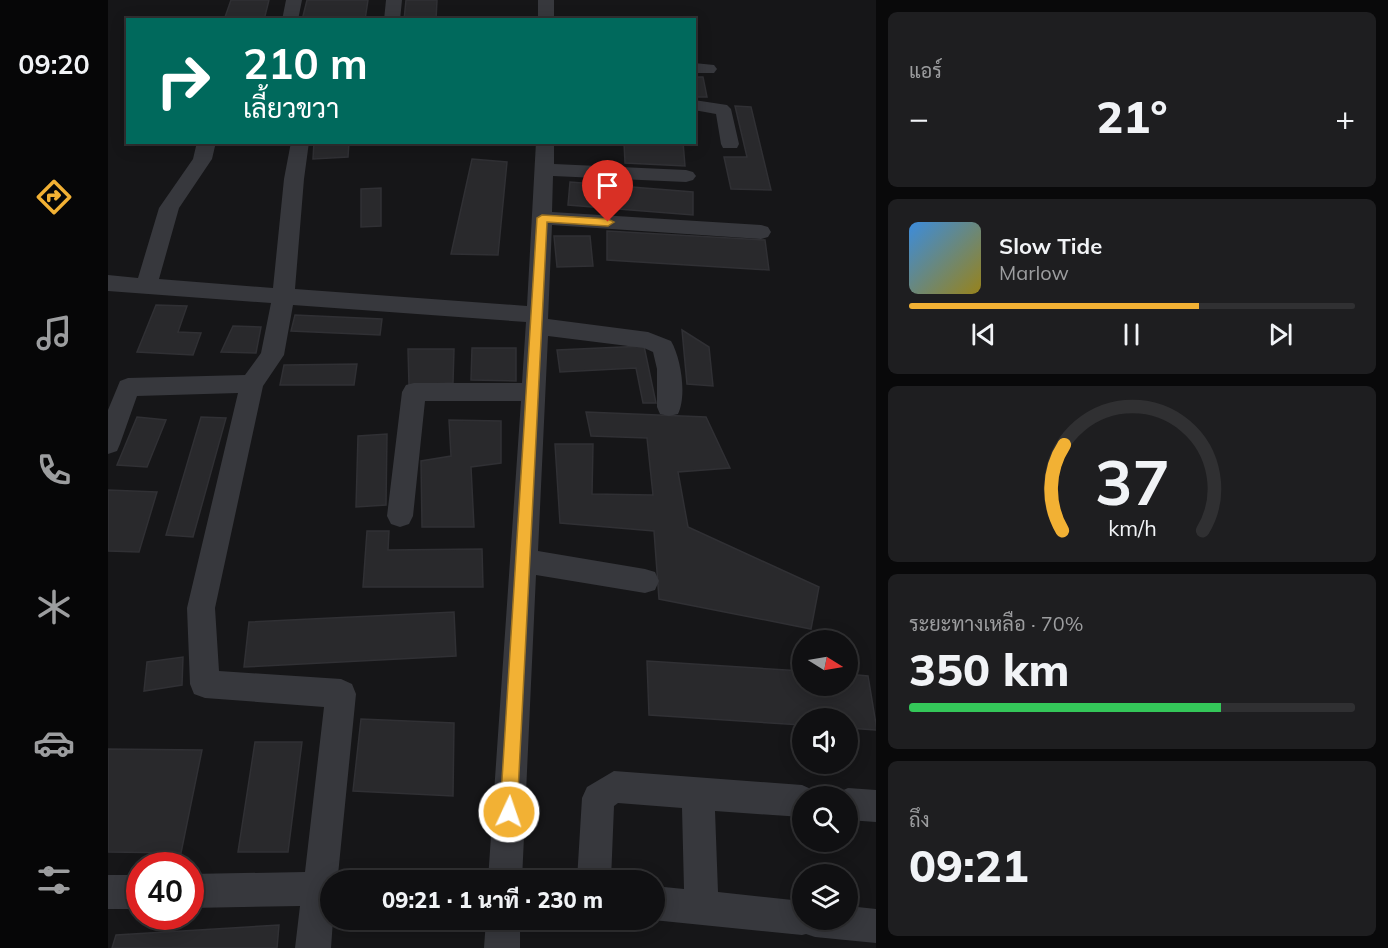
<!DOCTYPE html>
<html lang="th">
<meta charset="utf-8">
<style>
:root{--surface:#101012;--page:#1e1e20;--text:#f1f3f6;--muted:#9c9d9f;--line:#303032;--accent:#f2b134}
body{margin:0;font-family:Mulish,Sarabun,sans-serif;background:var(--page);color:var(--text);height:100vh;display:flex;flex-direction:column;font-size:22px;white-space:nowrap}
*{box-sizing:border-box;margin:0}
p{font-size:20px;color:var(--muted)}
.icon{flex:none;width:33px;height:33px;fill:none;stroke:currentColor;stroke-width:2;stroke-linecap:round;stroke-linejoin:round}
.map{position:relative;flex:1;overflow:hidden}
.side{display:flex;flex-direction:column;gap:12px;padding:12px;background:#09090a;width:512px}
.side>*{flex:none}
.hud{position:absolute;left:18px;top:18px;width:570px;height:126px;border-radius:0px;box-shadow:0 3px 15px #0003,0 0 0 2px var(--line);background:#00695c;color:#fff;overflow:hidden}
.needle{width:39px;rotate:101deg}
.tools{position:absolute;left:684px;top:630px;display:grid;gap:12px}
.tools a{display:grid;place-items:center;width:66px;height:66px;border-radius:50%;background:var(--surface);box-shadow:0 3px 15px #0003,0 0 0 2px var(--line);font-size:30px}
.speed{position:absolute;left:18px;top:852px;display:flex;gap:12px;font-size:30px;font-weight:700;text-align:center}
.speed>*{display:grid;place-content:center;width:78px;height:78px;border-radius:50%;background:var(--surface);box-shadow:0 3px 15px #0003,0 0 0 2px var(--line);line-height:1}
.speed .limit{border:9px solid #d22;background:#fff;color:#111}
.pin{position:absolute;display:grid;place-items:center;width:51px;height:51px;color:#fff;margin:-62px -26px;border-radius:50% 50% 50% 0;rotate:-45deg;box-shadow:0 0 6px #0007}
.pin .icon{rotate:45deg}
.me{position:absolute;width:66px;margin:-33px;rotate:3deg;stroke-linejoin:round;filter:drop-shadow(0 0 4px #0008)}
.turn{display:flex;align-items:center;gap:21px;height:126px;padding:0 18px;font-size:27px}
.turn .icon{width:78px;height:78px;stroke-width:2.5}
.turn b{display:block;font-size:42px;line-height:51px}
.big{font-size:45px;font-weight:800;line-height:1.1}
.side .widget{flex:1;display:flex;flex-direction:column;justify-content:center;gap:9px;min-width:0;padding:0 21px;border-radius:9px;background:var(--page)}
.side .dial{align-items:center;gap:0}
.dial svg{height:156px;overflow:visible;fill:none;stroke:var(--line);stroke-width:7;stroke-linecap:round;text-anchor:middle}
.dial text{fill:var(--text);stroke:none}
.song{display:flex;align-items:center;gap:18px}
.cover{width:72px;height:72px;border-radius:9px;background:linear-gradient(135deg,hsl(210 70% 55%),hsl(50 70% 35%))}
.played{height:6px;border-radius:3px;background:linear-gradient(90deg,var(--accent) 65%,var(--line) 65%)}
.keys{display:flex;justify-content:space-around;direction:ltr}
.heat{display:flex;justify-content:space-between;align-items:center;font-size:33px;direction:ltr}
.charge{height:9px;border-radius:4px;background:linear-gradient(90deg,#34c759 70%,var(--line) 0)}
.trip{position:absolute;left:212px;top:870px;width:345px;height:60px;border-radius:30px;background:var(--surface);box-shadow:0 3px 15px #0003,0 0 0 2px var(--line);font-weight:800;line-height:60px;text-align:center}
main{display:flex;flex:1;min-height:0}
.tab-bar{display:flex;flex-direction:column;width:108px;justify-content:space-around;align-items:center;background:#060607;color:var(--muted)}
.tab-bar .icon{width:42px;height:42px}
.tab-bar .on{color:var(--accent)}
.tab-bar b{font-size:27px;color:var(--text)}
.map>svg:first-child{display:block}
.building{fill:#29292c;stroke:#303034;stroke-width:1.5}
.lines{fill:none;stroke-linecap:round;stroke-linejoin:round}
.minor{fill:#37383d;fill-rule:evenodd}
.route{fill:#f2b134;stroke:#9d7322;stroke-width:1.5}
</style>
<main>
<nav class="tab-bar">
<b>09:20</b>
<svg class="icon on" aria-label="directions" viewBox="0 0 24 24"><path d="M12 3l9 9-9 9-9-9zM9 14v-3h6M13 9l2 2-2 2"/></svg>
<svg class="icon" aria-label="music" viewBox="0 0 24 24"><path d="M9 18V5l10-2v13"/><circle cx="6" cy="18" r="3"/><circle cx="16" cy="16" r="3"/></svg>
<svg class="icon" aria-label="phone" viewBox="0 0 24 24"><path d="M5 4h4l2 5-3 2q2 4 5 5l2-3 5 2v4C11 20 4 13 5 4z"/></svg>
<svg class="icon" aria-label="climate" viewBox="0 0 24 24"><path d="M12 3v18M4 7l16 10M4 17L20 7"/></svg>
<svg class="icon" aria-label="car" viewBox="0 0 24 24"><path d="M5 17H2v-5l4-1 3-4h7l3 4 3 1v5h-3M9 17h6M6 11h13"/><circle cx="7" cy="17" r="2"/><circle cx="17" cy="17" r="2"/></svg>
<svg class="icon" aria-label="filters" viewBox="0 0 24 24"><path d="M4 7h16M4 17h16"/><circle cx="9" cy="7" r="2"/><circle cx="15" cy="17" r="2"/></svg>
</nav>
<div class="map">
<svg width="769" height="948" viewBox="0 0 769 948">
<rect width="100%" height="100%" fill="#161618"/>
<path class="building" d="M123,0H161L156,20H116Z
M199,0H260L257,20H194Z
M298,0H329L328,20H296Z
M586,77H595L599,97H586Z
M627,106L643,107L663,190L623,189L616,157H639Z
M206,142H241L240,157L205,159Z
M516,142H575L577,166L517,163Z
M364,159L399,162L390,255L343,254Z
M462,182L585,192V215L460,205Z
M273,188V226L253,227V189Z
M499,231L657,240L661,270L499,260Z
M446,236H482L485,266L449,267Z
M48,305L79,306L70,332L93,333L85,355L29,352Z
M187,315L274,319L272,335L183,331Z
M125,326L153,327L148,353L113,352Z
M574,330L601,347L605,386L579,384Z
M536,346L548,403H535L528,368L452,372L449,350Z
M364,348H408V381L363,380Z
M300,349H346L345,383L301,385Z
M249,364L246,385H172L176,365Z
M478,412L598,417L622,468L570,472L580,527L711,587L703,629L551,599L546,531L452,523L447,444H485L484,494L545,495L539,438L483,436Z
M29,417L58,420L39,467L9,465Z
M93,417L118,418L85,537L58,535Z
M341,420L393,421V463L363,467L366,527H314L313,461L343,456Z
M279,434L278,505L248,507L250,436Z
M0,490L49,492L31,552L0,551Z
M259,531H281L280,550L374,549L375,587H255Z
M346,612L348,656L136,667L141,622Z
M75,657L74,685L36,691L39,662Z
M539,661L694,671V686H740V674L760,676L769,730L740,728V718H694V725L541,715Z
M253,719L346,723L345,796L245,791Z
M147,742H194L180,852H130Z
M0,749L94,750L73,853L0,852Z
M171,925L169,948H4L8,935Z"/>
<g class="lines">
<path class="minor" d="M178,0H194L190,20H174Z
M278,0H294L292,20H276Z
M430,0H446V20H430Z
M586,63L606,65L609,69L606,73H586Z
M586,100L619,105L623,109L631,144L629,148H615L613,144L608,114L586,110Z
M89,142H108L104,159L71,208L51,279L165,288L176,179L183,142H201L196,179L187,289L419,306L428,142H446V164L578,170L585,172L588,176L585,180L578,182L445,176L444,212L653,225L660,227L663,232L660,237L653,239L444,225L440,319L540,332L563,341C573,358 579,396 570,414L561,416L552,414L549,407V369L545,352L536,348L440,336L430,551L537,569L547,572L551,581L547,590L537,593L428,575L414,880H380L413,401H317L305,516L301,524L292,527L283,524L279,516L294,392L298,385L306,383H414L418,322L185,305L176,355L155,386L107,608L111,671L233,679L244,684L248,694L230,875L235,880H222V920H225L223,948H187L192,906L82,908V874L197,872L216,707L97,698L86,694L82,684L79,608L130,393L29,396L12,444L9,451L0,454V410L12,381L20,378L137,375L153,353L163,303L0,291V275L30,278L51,208L85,159Z
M506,771L694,785L705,790L708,796H694V817L607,811L610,892L694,901V920H740V906L769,909V943L707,937L698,934L694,935L545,920L546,886L576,889L574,808L510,803L506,806L503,880H469L474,798L479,787Z
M740,788L769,790V822L740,820V796H727L729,793Z
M0,875H32V909H0Z
M378,920H412V948H376Z"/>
</g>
<path class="route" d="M434,215L500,219L506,222L500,226L439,222L409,812L407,818L401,821L395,818L392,812L429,218Z"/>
</svg>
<div class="tools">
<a><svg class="needle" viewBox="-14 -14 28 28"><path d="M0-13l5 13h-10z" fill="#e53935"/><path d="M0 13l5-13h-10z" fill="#9c9d9f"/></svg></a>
<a><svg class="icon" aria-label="sound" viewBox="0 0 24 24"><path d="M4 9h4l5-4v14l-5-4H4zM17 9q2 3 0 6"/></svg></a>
<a><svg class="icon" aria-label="search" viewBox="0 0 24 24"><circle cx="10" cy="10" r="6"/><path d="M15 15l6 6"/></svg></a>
<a><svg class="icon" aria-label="layers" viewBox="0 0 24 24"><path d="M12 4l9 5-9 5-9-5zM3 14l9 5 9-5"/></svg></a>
</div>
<div class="speed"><div class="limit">40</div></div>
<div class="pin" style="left:500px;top:222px;background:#d93025"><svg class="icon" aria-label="arrive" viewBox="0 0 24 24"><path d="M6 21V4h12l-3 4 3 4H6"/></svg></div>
<svg class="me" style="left:401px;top:812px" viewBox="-20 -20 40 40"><circle r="17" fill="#f2b134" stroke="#fff" stroke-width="3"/><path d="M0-11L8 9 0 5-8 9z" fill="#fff"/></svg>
<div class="trip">09:21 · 1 นาที · 230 m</div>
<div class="hud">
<div class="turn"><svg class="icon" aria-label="right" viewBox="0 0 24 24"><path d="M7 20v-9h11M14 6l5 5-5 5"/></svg><div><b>210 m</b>เลี้ยวขวา</div></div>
</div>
</div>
<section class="side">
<div class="widget"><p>แอร์</p>
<div class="heat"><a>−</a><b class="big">21°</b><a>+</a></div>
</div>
<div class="widget">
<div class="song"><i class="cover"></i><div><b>Slow Tide</b><p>Marlow</p></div></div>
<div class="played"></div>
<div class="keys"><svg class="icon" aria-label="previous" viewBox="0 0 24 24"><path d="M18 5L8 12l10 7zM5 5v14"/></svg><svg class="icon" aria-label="pause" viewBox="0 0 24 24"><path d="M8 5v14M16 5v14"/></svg><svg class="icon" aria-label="next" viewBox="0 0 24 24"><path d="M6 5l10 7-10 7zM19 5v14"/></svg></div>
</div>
<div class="widget dial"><svg viewBox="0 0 100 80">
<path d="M14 69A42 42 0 1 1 86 69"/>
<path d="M14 69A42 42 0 0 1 15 25" stroke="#f2b134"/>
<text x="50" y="56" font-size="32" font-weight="700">37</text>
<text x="50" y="72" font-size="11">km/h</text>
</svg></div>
<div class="widget"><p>ระยะทางเหลือ · 70%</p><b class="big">350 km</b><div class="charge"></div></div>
<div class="widget"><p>ถึง</p><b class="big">09:21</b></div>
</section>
</main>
